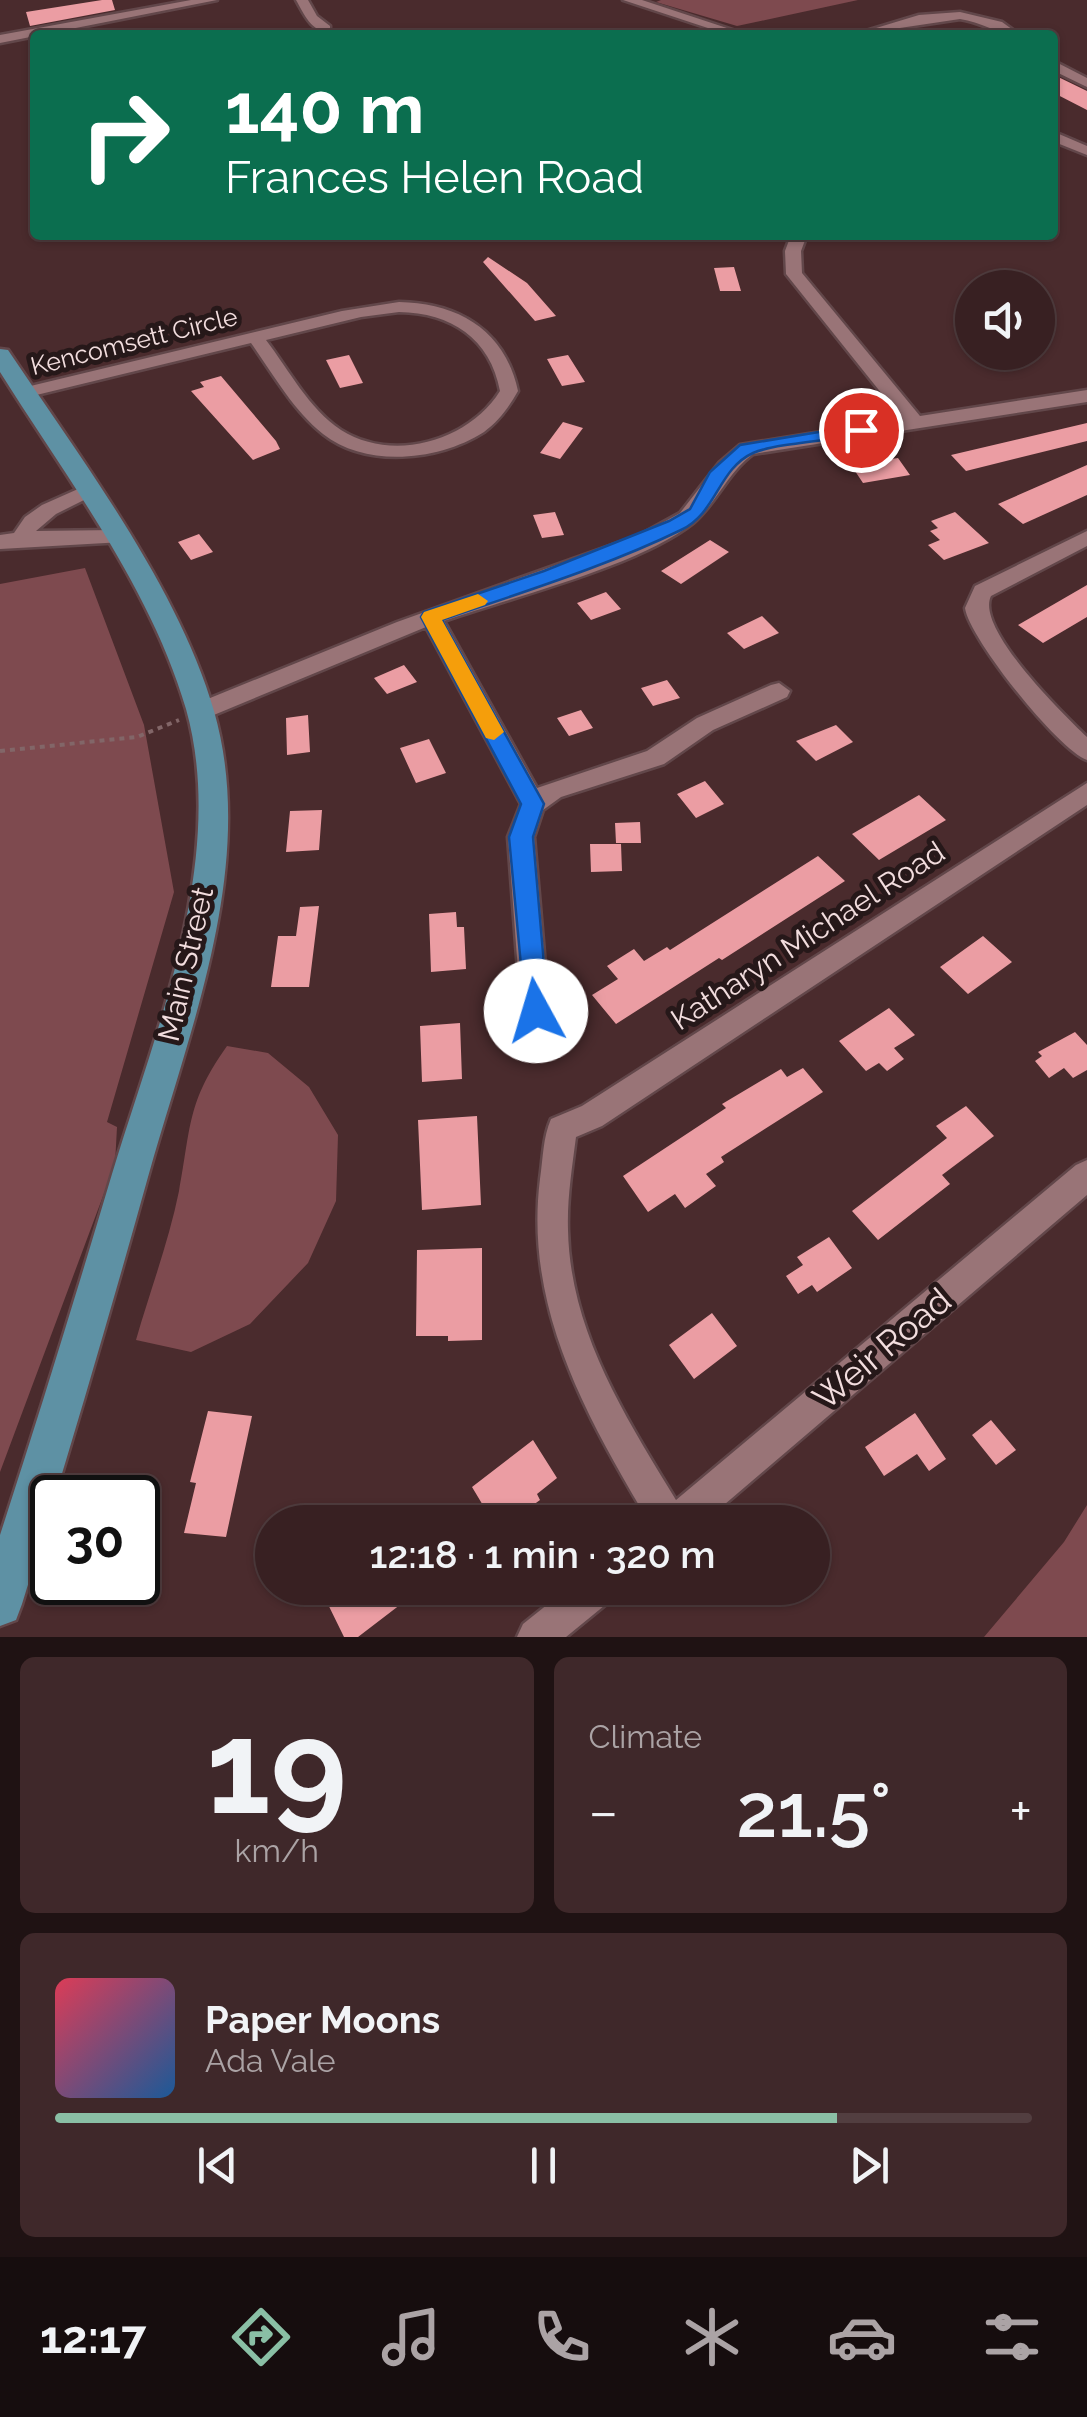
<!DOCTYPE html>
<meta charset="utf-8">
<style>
:root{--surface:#382022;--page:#3f282a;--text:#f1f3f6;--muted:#aba3a5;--line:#523e40;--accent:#8abfa5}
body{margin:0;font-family:Raleway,sans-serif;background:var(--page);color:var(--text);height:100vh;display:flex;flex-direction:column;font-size:38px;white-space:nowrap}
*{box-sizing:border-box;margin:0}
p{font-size:32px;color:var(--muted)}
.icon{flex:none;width:55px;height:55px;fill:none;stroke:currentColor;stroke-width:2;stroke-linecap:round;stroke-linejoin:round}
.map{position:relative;height:1637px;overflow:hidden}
.panel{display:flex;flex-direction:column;gap:20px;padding:20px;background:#1f1213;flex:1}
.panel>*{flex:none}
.banner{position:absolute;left:30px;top:30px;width:1028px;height:210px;border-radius:10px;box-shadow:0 2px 8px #0004,0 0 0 2px var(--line);background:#0b6e4f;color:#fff;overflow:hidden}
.tools{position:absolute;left:955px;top:270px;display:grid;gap:20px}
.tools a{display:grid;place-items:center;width:100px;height:100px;border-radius:50%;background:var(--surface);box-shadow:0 2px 8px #0004,0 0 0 2px var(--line);font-size:50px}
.speed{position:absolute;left:30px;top:1475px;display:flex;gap:20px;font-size:50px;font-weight:700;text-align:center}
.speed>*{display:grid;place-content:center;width:130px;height:130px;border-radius:50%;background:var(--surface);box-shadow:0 2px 8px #0004,0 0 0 2px var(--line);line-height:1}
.speed .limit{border:5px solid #111;border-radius:15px;background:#fff;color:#111}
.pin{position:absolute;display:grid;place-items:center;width:85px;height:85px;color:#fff;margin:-42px;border:5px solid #fff;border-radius:50%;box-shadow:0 2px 10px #0007}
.me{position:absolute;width:110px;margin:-55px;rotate:354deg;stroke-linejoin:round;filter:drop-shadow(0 0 8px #0008)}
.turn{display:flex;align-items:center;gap:35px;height:210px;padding:0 30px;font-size:45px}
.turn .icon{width:130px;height:130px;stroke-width:2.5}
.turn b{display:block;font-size:70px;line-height:85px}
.big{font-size:75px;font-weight:600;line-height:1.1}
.panel .card{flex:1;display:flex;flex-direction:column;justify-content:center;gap:15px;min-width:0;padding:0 35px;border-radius:15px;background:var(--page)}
.panel .dial{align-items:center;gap:0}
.dial b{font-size:130px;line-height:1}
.song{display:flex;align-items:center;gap:30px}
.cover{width:120px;height:120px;border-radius:15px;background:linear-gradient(135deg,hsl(350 70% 55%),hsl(210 70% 35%))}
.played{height:10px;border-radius:5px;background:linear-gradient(90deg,var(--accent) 80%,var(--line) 80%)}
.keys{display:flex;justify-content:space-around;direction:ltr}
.heat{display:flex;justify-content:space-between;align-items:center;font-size:55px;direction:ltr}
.panel .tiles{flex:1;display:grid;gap:20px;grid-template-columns:1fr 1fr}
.card:last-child{grid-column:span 2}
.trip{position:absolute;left:255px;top:1505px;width:575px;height:100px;border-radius:50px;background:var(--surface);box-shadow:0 2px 8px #0004,0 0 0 2px var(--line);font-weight:600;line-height:100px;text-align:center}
.tab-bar{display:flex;height:160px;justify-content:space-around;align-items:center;background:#160d0e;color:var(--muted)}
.tab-bar .icon{width:70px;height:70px}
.tab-bar .active{color:var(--accent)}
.tab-bar b{font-size:45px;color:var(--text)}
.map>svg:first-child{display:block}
.green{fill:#7e4a4f}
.building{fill:#eb9da3}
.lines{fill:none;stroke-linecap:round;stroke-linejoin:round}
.minor-casing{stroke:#62474a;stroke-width:5}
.major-casing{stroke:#62474a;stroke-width:5}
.path{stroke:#826668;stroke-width:4;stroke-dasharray:5 5;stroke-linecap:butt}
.minor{fill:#997477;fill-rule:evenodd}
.major{fill:#5e91a4;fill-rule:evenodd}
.route{fill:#1a73e8;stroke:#114b97;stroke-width:2.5}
.slow{fill:#f59e0b}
.labels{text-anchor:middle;stroke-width:10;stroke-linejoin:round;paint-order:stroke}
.far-street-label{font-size:25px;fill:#f2ddde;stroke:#261819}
.street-label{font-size:30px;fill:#f2ddde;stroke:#261819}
.near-street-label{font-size:35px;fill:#f2ddde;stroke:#261819}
</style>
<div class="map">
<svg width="1087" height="1637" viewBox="0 0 1087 1637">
<rect width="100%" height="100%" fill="#4a2b2d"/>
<path class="green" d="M661,0H858L737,26L656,2Z
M85,568L144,725L174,892L107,1122L117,1127L115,1164L0,1472V584Z
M227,1046L268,1053L309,1087L338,1135L336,1201L308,1263L250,1324L191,1352L136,1340C150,1291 169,1241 179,1191C191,1127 187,1102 227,1046Z
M1087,1505V1637H984L1064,1542Z"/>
<path class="building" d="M102,0H112L115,10L30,26L26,12Z
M1052,74L1087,91V110L1052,92Z
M488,257L527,283L556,316L535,321L483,262Z
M734,267L741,291H720L714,268Z
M349,355L363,383L340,388L326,360Z
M568,355L585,382L562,386L547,359Z
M221,376L276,441L280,449L253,460L191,391L204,387L200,382Z
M563,422L583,428L560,459L540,453Z
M1087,423V441L966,471L951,455Z
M898,458L910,475L863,483L851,465Z
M1087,465V495L1023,524L998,504Z
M555,512L564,535L542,538L533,515Z
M955,512L989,543L944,560L928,545L940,540L930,531L938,528L931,521Z
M199,534L213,552L191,560L178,542Z
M710,540L729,552L681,584L661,571Z
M1087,585V617L1043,643L1018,625Z
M606,592L621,609L591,620L577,603Z
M762,616L779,633L744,649L727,633Z
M404,665L417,682L387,694L374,678Z
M667,680L680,698L653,706L641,688Z
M581,710L593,728L569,736L557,718Z
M308,715L310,752L287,755L286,718Z
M836,725L853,742L816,761L796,741Z
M429,739L446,773L416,783L400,748Z
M705,781L724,804L696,818L677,794Z
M919,795L946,820L879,860L852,834Z
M322,810L319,850L286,852L290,811Z
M640,822L641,843H616L615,823Z
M590,844H621L622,871L591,872Z
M818,856L845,881L722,960L719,958L616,1024L592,995L618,979L607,966L634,949L644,961L667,947L670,950Z
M319,906L309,987H271L278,936H296L300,907Z
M456,912L457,927H464L466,969L431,972L429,914Z
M983,936L1012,962L968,994L940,967Z
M889,1008L915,1035L894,1048L904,1059L887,1071L879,1063L866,1071L839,1041Z
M460,1023L462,1079L422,1082L420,1026Z
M1075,1032L1087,1045V1070L1073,1078L1064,1068L1049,1078L1035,1061L1042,1056L1038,1052Z
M803,1068L823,1092L721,1157L724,1162L706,1174L716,1186L685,1208L675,1194L648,1212L623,1176L726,1108L722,1104L781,1069L787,1077Z
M966,1106L994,1136L942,1175L950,1184L878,1240L852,1211L947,1138L936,1126Z
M477,1116L481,1205L422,1210L418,1120Z
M829,1237L852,1268L817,1292L812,1285L798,1294L786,1276L803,1265L797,1257Z
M482,1248V1340L448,1341V1336H416L417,1250Z
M712,1313L737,1346L694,1379L669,1345Z
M208,1411L252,1416L226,1537L184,1533L196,1483L190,1482Z
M915,1413L946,1459L929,1471L917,1454L884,1476L865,1447Z
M991,1420L1016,1450L996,1465L972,1435Z
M533,1440L557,1478L537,1494L540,1500L510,1522H493L472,1487Z
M320,1588H422L358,1637H344Z"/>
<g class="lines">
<g class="minor-casing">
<path id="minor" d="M191,0H217L0,43V35Z
M296,0H308L317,16L330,26V32C312,33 304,14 296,0Z
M623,0H642L748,35H729Z
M960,12L1002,22L1020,35C999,35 981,22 960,19L853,35L919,15Z
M1052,60L1087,78V87L1052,70Z
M1052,131L1087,146V155L1052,141Z
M791,235H807L801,251L802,273L920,416L1087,390V402L753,454C727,473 717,503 693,523C639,566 512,597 444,621L537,788L647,751L697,718L771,685L779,683L790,691L787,697L713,730L664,764L561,797L543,810L534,837L549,1011L545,1020L535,1023L525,1020L521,1011L508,837L521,804L426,627L209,717H193L189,711L193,705L397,622L640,535L680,513L719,463L740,445L902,419L786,274L785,251Z
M399,302C458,303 505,330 518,391C509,407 499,421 484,432C439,461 366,468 323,434C293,410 273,374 251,343L24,398L15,393L18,389L342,311ZM399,312C451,313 490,338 500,391C469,441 393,463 341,430C309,409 289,370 266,340L361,317Z
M87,485L94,487V495L56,514L36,531L116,530L126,537L123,542L0,549V535L14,533L25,517L42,505Z
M1087,531V546L991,596C975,628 1063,714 1087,737V760C1059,751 969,638 965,608L975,586Z
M1087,783V805L602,1126L576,1137C572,1168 567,1199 568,1230C570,1331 625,1416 676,1500L1076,1165L1087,1160V1195L704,1522H649C586,1416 524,1307 540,1179C543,1159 543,1137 551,1119L582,1106Z
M568,1588H616L610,1601L566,1637H517L523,1624Z"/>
</g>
<g class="major-casing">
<path id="major" d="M0,349L8,350C79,456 179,588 214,711C258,865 189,1030 148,1177C108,1321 66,1463 22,1604L16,1620L0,1626V1535C39,1415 76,1295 112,1174C155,1032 228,858 186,709C150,586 67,479 0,372Z"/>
</g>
<path class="path" d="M0,751L137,737L179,720"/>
<use href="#minor" class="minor"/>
<use href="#major" class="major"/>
</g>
<path class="route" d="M861,425L869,430L867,434C838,440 776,443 753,453C718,469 717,513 681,530C605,567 522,592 442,620L544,804L533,837L548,1011L545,1019L536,1023L526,1019L509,837L521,804L421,617L424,612L544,571L669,521L690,509L710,472L740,445Z"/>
<path class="slow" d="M478,594L488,601L485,605L442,620L504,732L494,740L486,738L421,617L424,612Z"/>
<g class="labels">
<g class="far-street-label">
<text transform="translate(134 341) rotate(-14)" y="9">Kencomsett Circle</text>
</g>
<g class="street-label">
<text transform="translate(808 936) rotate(-33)" y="10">Katharyn Michael Road</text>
<text transform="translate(186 964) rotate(-77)" y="10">Main Street</text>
</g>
<g class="near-street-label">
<text transform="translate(882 1349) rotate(-40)" y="12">Weir Road</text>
</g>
</g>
</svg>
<div class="tools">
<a><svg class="icon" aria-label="sound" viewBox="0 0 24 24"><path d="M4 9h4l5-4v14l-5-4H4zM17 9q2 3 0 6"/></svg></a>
</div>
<div class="speed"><div class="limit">30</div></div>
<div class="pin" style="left:861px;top:430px;background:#d93025"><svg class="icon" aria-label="arrive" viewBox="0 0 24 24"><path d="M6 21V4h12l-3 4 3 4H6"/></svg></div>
<svg class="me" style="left:536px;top:1011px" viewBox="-20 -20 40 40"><circle r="19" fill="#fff"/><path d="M0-13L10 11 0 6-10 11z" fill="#1a73e8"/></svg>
<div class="trip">12:18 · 1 min · 320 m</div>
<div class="banner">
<div class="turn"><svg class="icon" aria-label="right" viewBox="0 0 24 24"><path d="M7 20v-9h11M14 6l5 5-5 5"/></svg><div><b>140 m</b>Frances Helen Road</div></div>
</div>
</div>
<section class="panel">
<div class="tiles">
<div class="card dial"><b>19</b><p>km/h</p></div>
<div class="card"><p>Climate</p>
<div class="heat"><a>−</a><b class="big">21.5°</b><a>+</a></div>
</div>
<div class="card">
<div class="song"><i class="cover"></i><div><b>Paper Moons</b><p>Ada Vale</p></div></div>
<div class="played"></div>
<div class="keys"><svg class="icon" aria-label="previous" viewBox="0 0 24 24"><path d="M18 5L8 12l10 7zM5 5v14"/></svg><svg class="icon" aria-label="pause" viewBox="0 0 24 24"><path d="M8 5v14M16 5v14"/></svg><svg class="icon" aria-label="next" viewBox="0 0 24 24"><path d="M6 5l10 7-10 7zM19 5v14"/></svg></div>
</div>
</div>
</section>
<nav class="tab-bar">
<b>12:17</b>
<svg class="icon active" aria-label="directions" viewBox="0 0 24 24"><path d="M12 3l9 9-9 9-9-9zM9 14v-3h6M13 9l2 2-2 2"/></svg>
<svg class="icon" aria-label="music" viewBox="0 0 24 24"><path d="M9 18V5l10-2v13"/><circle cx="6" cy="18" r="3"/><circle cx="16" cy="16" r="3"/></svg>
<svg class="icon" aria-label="phone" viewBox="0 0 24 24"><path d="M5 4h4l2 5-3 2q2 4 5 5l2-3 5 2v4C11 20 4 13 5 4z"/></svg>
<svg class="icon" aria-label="climate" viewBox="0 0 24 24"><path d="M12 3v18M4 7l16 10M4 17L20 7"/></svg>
<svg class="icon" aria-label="car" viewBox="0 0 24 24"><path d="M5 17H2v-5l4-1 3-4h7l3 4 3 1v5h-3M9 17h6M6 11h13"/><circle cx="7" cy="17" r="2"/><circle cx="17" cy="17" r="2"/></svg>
<svg class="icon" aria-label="filters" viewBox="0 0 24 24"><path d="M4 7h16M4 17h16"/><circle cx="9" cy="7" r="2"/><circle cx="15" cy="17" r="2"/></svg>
</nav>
